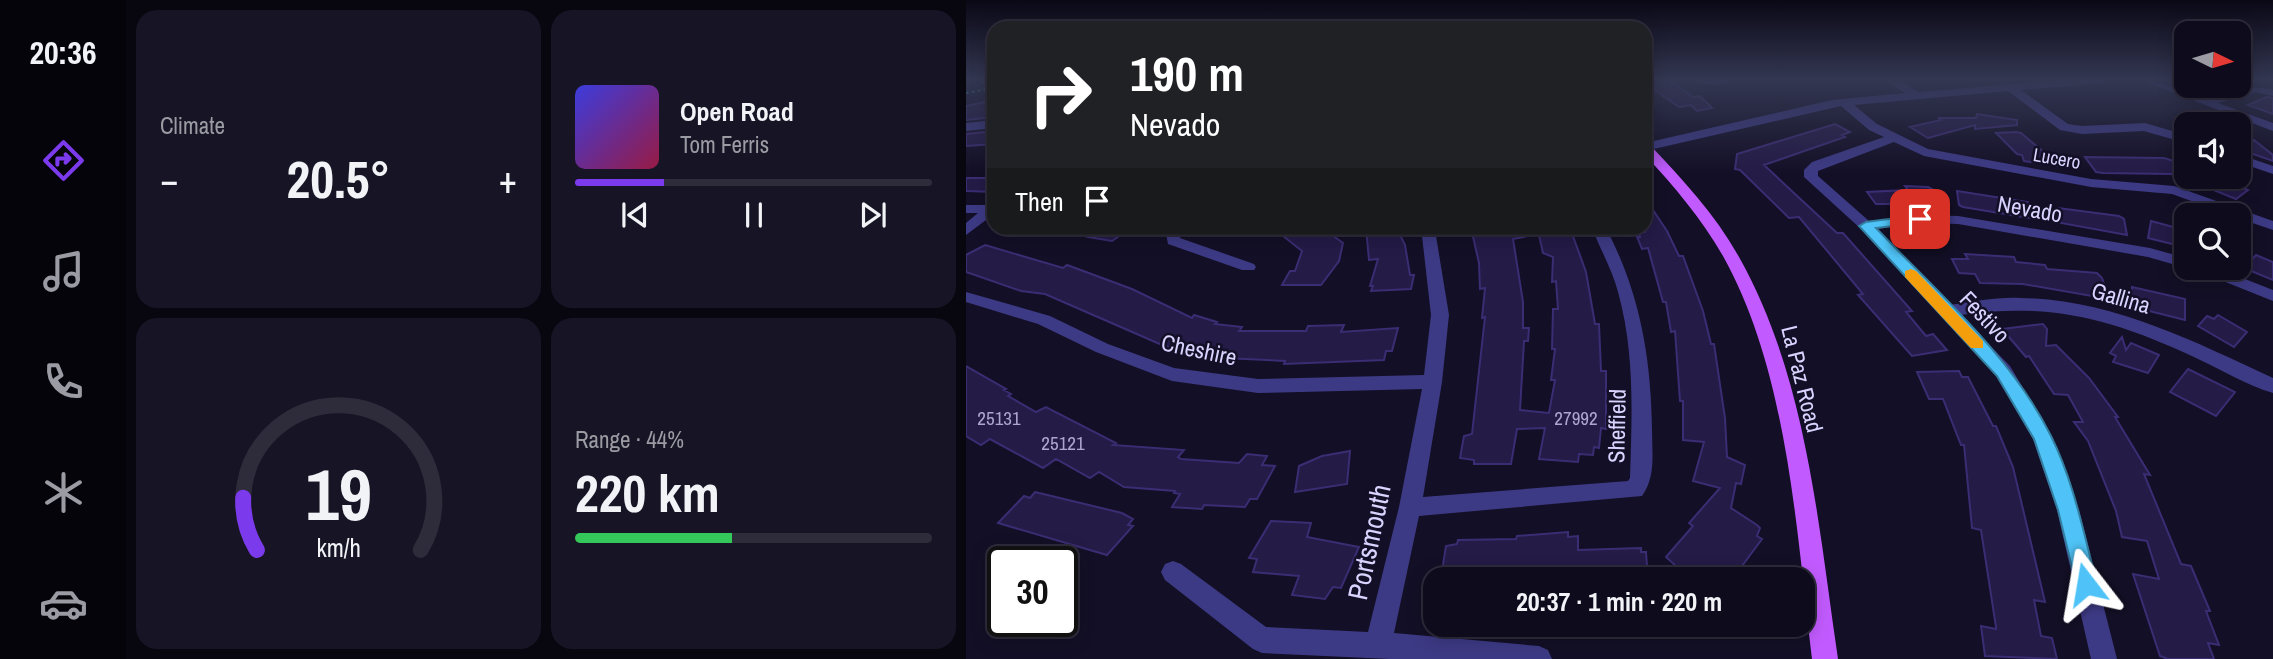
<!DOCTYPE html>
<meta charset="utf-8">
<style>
:root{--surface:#0e0b1c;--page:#171425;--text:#f1f3f6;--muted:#9b9ba3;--line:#2e2b3b;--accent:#7c3aed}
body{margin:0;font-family:"Archivo Narrow",sans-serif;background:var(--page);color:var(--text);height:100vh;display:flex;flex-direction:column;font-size:26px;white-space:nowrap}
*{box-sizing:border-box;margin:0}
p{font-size:23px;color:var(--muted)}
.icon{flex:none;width:38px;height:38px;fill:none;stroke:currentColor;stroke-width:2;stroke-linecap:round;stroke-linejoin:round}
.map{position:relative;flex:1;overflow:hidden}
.drawer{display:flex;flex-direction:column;gap:10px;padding:10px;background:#08060f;width:840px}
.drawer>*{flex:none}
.top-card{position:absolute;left:21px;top:21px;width:665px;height:214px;border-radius:21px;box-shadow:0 4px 18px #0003,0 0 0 2px var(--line);background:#202124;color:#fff;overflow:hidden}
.needle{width:46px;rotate:95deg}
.controls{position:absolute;left:1208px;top:21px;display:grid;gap:14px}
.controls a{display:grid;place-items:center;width:77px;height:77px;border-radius:14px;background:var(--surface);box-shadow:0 4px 18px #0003,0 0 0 2px var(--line);font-size:35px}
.speed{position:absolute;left:21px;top:546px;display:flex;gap:14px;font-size:35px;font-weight:700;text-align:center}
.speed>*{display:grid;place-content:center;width:91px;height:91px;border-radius:50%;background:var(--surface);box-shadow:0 4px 18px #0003,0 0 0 2px var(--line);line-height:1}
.speed .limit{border:4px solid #111;border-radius:10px;background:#fff;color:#111}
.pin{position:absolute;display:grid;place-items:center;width:60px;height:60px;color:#fff;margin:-30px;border-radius:14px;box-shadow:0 4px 10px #0006}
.me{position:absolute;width:77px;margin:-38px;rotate:346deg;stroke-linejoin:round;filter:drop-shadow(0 0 5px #0008)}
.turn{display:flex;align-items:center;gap:24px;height:147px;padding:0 28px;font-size:32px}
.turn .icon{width:91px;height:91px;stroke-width:2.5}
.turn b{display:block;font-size:49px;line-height:60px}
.then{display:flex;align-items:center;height:66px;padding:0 28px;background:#0003;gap:14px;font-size:26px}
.big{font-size:52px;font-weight:700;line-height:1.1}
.drawer .widget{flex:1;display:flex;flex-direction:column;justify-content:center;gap:10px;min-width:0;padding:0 24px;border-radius:21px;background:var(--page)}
.drawer .dial{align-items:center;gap:0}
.dial svg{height:182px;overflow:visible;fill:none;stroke:var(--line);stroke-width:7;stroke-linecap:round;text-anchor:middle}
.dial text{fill:var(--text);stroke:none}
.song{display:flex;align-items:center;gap:21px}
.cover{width:84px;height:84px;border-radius:10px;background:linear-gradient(135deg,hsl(240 70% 55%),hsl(340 70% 35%))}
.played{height:7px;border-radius:4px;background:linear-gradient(90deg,var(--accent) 25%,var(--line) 25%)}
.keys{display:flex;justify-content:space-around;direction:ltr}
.heat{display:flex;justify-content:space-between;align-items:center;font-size:38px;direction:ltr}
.charge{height:10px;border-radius:5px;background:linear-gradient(90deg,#34c759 44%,var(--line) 0)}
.drawer .tiles{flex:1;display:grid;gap:10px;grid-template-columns:repeat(2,1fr)}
.trip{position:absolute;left:457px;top:567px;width:392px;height:70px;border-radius:21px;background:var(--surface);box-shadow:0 4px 18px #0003,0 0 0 2px var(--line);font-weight:700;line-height:70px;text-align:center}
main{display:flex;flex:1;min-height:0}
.tab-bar{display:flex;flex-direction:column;width:126px;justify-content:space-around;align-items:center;background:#06040b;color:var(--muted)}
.tab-bar .icon{width:49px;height:49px}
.tab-bar .active{color:var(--accent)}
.tab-bar b{font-size:32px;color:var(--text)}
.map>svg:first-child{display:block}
.building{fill:#241b47;stroke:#3b2d73;stroke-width:2;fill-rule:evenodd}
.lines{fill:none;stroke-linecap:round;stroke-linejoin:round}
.path{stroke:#2fb8b0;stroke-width:2;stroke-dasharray:2.5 3.5;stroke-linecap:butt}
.minor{fill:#3d3a85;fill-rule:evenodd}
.major{fill:#c25bff;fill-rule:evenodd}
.route{fill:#4fc3f7;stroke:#337fa1;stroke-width:2}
.slow{fill:#f59e0b}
.labels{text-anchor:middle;stroke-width:5;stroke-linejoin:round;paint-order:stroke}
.far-street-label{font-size:19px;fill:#d9d4ff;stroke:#130f26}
.number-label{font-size:19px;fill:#aca6d1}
.street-label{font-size:23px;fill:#d9d4ff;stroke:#130f26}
.near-street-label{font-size:28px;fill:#d9d4ff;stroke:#130f26}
</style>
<main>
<nav class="tab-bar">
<b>20:36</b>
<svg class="icon active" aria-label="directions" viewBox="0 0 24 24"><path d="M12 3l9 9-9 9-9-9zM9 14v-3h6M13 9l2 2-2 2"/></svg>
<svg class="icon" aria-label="music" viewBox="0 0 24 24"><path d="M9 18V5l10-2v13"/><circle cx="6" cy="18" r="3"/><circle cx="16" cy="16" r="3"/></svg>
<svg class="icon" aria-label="phone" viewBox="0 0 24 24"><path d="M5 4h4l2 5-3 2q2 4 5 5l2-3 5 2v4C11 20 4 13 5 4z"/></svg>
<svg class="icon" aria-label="climate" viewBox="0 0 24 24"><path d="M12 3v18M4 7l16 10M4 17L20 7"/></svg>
<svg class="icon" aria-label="car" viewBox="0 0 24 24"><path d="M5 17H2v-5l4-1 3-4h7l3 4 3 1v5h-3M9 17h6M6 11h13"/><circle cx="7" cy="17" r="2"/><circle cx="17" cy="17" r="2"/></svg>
</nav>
<section class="drawer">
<div class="tiles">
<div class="widget"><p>Climate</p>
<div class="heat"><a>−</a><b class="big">20.5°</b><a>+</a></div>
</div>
<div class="widget">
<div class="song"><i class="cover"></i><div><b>Open Road</b><p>Tom Ferris</p></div></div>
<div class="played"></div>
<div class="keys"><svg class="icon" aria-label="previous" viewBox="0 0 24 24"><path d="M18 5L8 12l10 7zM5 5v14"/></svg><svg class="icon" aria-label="pause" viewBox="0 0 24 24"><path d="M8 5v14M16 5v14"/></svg><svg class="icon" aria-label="next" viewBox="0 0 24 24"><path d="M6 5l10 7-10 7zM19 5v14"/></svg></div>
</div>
<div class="widget dial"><svg viewBox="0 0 100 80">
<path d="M14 69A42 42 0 1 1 86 69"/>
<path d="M14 69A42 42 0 0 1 8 46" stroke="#7c3aed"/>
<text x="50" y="56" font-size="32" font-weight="700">19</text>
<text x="50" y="72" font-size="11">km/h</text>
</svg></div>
<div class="widget"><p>Range · 44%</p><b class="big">220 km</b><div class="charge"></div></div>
</div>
</section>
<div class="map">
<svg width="1307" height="659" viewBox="0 0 1307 659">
<rect width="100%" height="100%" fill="#130f26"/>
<path class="building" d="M704,80L727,97L734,96L746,108L731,111L725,105L713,107L683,86Z
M1301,97L1307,98V114L1282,105Z
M28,100V117L0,120V106Z
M1011,114L1051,120V125L1009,129V125L962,138L944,127L975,120L973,118H1010Z
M869,124L884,132L876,135L879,137L798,165L871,233H877L946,311L940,312L960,336L967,334L981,350L946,356L892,295L897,294L833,217L823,218L774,170L769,169L771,154Z
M28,131V144L0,146V134Z
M1050,132L1055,133L1094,166L1058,161L1056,155L1051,154L1030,133Z
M1288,140L1307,155V161L1273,149Z
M1220,153V179L1205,174L1137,173L1130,172L1119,157L1198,158L1211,162Z
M0,178H28V192L0,191Z
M1262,182L1282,190L1270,199L1250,191Z
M939,186L962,187L970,191L978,204H910L901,192L942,190Z
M991,191L1062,202L1063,218L997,207L993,205Z
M679,198L701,231L713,256H717L737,311L745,344H748L759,418L761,457L779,465L775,484L770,483L765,508L791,525L794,528L791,536L796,539L776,566L795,579H724L700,557L727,526L723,523L754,488L727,481L738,442L717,440V401H714L709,331L705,332L700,302H697L682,248L676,249L671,237H674L673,233L679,232Z
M1092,208L1153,216L1158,219L1161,235L1095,223Z
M1185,221L1211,228L1210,245L1182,238Z
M137,228H165L146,241L122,237Z
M307,228H356L377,243L373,261L355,285H316L324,271H329L336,251Z
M400,228H431L439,245L444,275H448L445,289L405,291L407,286H404L412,259L403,260Z
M505,228H604L620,272L629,324H633L635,371H640V429L635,428L633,448L628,447L627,455L613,454L612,462L573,459L579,428L551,429L545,464H508V460L494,458L498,436L506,434L519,317L516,318L519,288L514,289L513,263ZM572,231L577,253L587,257L586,282L590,281L592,309H587L586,349H589L585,380H589L583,413L554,410L558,341H562L563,328H557V302L547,239L572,234Z
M19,245L97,268L101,265L166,289L226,318L228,315L251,322L249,324L276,327L273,331H340L342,326L378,325L375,332L432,328L426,351H420L418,360L318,364L319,361L237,357L196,345L79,294L55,291L0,272V255Z
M999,254L1048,257L1050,262L1079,265L1081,269L1131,273L1136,278L1143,299L1057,284L1014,283L1009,274L993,273L986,259H1002Z
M1290,255L1307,262V280L1278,268Z
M1166,287L1219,299V320L1183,311V307L1165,302Z
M1252,315L1281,332L1268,347L1232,326L1241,316L1248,319Z
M1077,324L1081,329L1080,346L1090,345L1123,378L1152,417H1149L1184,475L1178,474L1215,564L1225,566L1244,611H1240L1253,645L1242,643L1248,659H1202L1194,656L1167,574L1193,579L1181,541L1156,537L1150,511L1122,441L1108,422H1117L1102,395L1088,394L1063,356L1060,357L1036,329Z
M1156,337L1160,350L1165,343L1193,355L1182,373L1147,362L1150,356L1144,353Z
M0,366L40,389L38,390L45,394L42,396L70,412L80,407L150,443L147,445L218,450L212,457L215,459L273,463L281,454L301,456L296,465L309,466L291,499H284L279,507L238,505L236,509L206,507L214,494L208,493L209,491L158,487L133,472L124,478L90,459L77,468L24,439L15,445L0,436Z
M1222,369L1269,392L1250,416L1204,392Z
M993,371L996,377H1002L1027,426H1030L1047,467L1079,602L1068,600L1075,636L1086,638L1091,659L1019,656L1015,626L1030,629V627L1015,530L1006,528L998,445H995L977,399H963L951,372Z
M384,451L381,484L329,492L333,466L356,456Z
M69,492L156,513L167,519L162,525L167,526L141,555L32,523L58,496L64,498Z
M305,521L345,523L341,537L393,547L375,588L367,587L359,599L326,595L333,576L287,572L291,559L283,558Z
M602,532V537L612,536V550L675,548V552H680L682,579L475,577L480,546L491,544L492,540L550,539L551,536Z"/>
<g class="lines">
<path class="path" d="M16,82L25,87
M0,93L28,88"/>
<path class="minor" d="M727,80H769C760,86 736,86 727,80Z
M918,80H932L953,92L1094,80H1142L1137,83L1055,90L1102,124L1116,126L1179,123L1220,135V143L1178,131L1116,134L1094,130L1042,91L888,105L911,124L962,149L1125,179L1208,186L1307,221V230L1272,218V215H1264L1206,194L1125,187L958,156L928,142L852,171V176L903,221L954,215L992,216L1184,248L1220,258V268L1182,257L992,224L954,223L911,229L984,305C1007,302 1030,297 1054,298C1144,299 1227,341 1307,378V393C1280,385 1254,369 1228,357C1146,319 1085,302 994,315L1044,366L1087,438L1113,510L1151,659H1125L1091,510L1067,439L1030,376L895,229L838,177V170L846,162L918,137L903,130L875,106L679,151V143L866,100L939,93Z
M1175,80C1200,80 1227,99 1243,98C1269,97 1278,83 1307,90V96L1290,92L1252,103L1307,123V131Z
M28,120V128L0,131V123Z
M1272,154L1307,166V174L1272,162Z
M0,205H28V214L0,235V223L12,213H0Z
M199,228H213L214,238L288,264L290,267L288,270H276L202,244Z
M451,228H465L470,236L483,315L476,382L457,497L662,481L664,478C666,415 669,353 652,292C646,269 634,249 626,228H640C674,293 685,357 686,430C686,454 690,476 676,496L453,516L428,633L573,646L582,650L586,659H424L296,653L287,649L199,580L195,572L199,564L207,561L215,564L300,627L402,632L433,507L456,389L292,393L206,381L130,352L72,324L0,302V292L84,316L142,344L208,368L292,379L458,375L465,315L456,236Z
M1230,268H1251L1307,290V301L1232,271Z"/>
<path class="major" d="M679,143L683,144C717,180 749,214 773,257C841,378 852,524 872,659H846C830,528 822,373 757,256C735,218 708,186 679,155Z"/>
</g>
<linearGradient id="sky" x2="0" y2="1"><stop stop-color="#0a0815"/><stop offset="0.46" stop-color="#333752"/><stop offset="1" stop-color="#333752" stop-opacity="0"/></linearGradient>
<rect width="1307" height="173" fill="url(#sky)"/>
<path class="route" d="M954,215L959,216V222L910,228C972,293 1045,355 1085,436C1108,482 1118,535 1131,584L1128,592L1120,595L1112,592L1092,510L1068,439L1031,376L893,226L900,222Z"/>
<path class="slow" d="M945,269L950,271L1017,341V348H1005L939,277V271Z"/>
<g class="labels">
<g class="far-street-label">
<text transform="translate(1091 158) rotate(10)" y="7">Lucero</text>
</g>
<g class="number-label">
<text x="33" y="425">25131</text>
<text x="610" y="425">27992</text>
<text x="97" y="450">25121</text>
</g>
<g class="street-label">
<text transform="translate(1064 209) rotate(10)" y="8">Nevado</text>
<text transform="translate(1155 298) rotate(16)" y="8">Gallina</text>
<text transform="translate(1019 317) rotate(47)" y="8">Festivo</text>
<text transform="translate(233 350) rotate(12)" y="8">Cheshire</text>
<text transform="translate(836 379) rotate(76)" y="8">La Paz Road</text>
<text transform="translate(651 426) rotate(-89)" y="8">Sheffield</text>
</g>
<g class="near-street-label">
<text transform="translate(403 542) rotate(-78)" y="10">Portsmouth</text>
</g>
</g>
</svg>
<div class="controls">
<a><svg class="needle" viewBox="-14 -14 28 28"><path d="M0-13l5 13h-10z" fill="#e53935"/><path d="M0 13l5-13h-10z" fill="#9b9ba3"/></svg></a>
<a><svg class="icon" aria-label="sound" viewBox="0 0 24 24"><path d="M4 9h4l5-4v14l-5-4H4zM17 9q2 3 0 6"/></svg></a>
<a><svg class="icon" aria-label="search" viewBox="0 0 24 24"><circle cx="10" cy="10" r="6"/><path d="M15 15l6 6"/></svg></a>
</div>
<div class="speed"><div class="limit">30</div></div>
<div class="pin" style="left:954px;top:219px;background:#d93025"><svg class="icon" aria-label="arrive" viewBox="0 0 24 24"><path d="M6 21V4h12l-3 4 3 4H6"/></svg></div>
<svg class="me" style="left:1120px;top:584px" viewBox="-20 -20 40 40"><path d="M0-17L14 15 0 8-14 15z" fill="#4fc3f7" stroke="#fff" stroke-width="4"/></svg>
<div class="trip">20:37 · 1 min · 220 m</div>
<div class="top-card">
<div class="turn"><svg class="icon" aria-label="right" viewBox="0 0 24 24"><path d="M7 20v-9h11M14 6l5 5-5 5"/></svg><div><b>190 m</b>Nevado</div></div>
<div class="then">Then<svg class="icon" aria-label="arrive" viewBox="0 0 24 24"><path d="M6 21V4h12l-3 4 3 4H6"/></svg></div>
</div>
</div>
</main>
